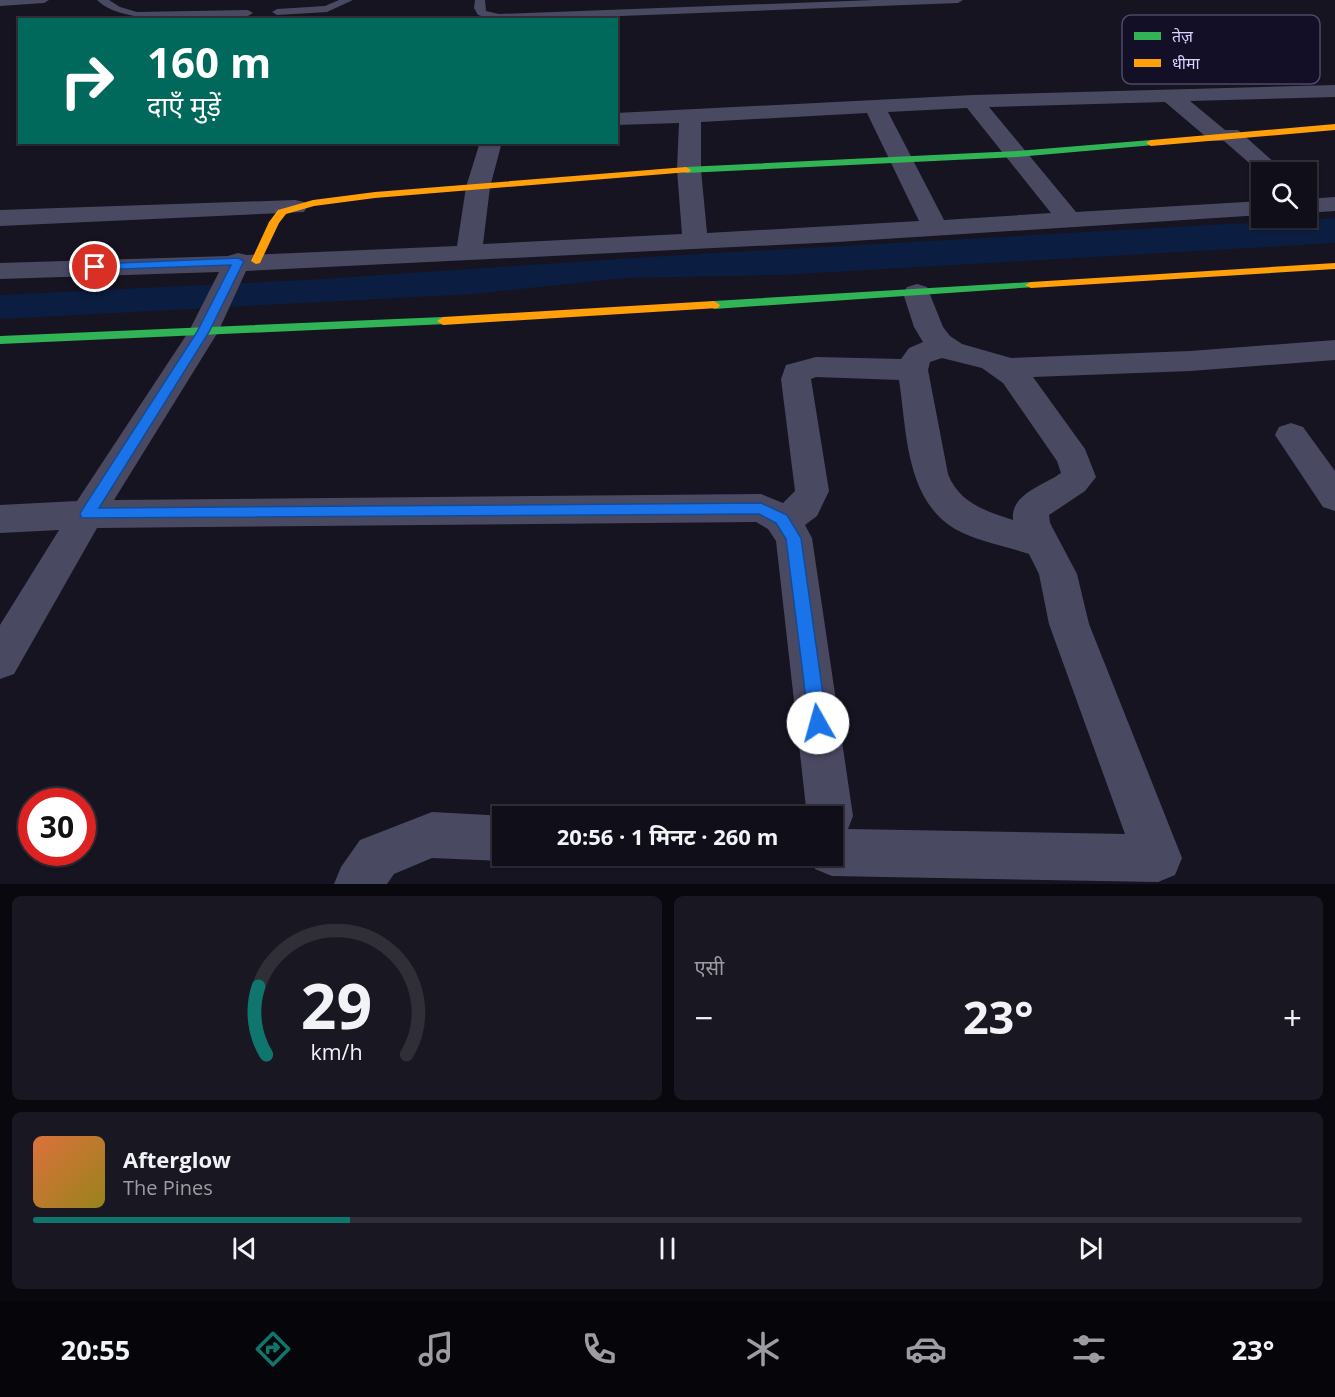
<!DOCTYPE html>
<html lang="hi">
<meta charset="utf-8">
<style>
:root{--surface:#100f19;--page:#191822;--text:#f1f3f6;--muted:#9c9ca2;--line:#302f38;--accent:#0f766e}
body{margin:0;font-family:"Open Sans","Noto Sans Devanagari",sans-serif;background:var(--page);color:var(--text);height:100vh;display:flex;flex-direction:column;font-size:22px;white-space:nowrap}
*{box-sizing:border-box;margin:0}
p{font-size:20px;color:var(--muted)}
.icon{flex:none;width:33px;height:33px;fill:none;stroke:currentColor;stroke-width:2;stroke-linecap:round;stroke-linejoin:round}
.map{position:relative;height:884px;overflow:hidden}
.panel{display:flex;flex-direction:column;gap:12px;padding:12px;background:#09080e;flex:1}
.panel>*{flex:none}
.banner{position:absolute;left:18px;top:18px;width:600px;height:126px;border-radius:0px;box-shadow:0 2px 4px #0004,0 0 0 2px var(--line);background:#00695c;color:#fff;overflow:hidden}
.controls{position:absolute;left:1251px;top:162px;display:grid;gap:12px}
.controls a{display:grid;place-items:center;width:66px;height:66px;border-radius:0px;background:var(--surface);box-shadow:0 2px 4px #0004,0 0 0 2px var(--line);font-size:30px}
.speed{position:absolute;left:18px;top:788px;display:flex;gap:12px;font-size:30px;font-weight:700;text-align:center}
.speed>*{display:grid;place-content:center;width:78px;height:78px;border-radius:50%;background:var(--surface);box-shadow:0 2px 4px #0004,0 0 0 2px var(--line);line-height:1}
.speed .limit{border:9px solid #d22;background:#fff;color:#111}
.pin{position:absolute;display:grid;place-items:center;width:51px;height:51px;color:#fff;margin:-26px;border:3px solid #fff;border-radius:50%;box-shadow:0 2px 6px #0007}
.me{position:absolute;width:66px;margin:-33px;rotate:353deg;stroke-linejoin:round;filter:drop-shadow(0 0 4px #0008)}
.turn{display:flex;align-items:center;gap:21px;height:126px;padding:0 30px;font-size:27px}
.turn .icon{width:78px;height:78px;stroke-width:2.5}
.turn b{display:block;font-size:42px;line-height:51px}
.big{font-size:45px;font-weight:700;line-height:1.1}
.panel .widget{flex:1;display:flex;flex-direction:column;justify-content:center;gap:9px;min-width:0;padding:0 21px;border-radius:9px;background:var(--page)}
.panel .dial{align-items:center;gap:0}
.dial svg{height:156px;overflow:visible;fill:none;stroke:var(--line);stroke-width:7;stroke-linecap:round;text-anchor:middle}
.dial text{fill:var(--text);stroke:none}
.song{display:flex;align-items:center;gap:18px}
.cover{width:72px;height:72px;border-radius:9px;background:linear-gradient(135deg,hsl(20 70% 55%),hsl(50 70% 35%))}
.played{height:6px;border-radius:3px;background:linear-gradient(90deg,var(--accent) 25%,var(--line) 25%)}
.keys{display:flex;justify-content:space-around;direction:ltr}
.heat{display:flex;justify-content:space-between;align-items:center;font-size:33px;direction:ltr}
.panel .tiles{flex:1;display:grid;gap:12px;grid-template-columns:1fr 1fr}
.widget:last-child{grid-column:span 2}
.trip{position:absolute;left:492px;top:806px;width:351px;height:60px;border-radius:0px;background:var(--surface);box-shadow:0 2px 4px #0004,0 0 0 2px var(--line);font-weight:700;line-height:60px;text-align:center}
.tabs{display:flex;height:96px;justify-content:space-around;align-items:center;background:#06060a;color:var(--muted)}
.tabs .icon{width:42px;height:42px}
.tabs .selected{color:var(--accent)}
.tabs b{font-size:27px;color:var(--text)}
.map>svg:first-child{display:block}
.water{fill:#0b1e41}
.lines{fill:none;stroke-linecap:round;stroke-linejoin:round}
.lane{fill:#4a4962;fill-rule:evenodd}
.street{fill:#4a4962;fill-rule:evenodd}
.fast{fill:#30b455;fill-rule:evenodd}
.slow{fill:#ff9f0a;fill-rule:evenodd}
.route{fill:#1a73e8;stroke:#114b97;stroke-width:1.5}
.key{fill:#130f26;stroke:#4e4a67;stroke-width:1.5}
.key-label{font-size:16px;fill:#d9d4ff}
</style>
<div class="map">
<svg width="1335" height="884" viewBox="0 0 1335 884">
<rect width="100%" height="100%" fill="#161421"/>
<path class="water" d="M1335,218V243L781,275L625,278L473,294L0,319V295L307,280L664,256Z"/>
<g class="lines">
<path class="lane" d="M0,0H49L44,3L0,6Z
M97,0H109L120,7L137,12L248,10L253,13L248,16C209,17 125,28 97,0Z
M339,0H353L327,12L277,15L272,12L277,9L325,6Z
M475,0H485L486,11L499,14L874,0H963L958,3L517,20H496L478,15L474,8Z"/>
<path class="street" d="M1335,85V97L1190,101L1225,130H1238L1285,172L1262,174L1224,141H1211L1165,102L989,107L1076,212L1262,201V215L837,242L246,271L218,332L114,500L761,494L783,503L795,491L781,379L786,365L816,357L901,359L909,348L923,342L914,327L903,293L907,287L917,284L927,287L943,327L950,336L962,344L1011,358L1190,351L1335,340V360L1190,371L1033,377L1085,449L1096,477L1085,491L1049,515L1050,523L1077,574L1089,624L1182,858L1175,875L1158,882L832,876L815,869L809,855H832V816H807L776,541L768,529L756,522L97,528L14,674L0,679V625L59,530L0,533V505L77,501L189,331L219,272L0,279V263L228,256L238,253L247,255L457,246L466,187L480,142H502L490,187L483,244L682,234L677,170L679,123L616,125V113L973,95ZM967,108L1051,213L944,220L888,112ZM867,113L919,221L707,233L701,170V122ZM942,358L982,368L1003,383L1057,461L1061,473C1043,486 1010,494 1013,520C986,511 959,503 948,474L928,370L930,362ZM816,377L899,380C907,431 905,499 955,529C976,541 1006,546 1029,554L1039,574L1049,624L1125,834L848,829L853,816L812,538L805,525L817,516L829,491L811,379Z
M1335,197V211L1306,213V199Z
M295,200L304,202L307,207L304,212L0,226V210Z
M1291,423L1303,427L1335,471V511L1323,507L1275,435L1279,427Z
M432,812L506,816H502V855H518L502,861L432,858L394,874L387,884H334L341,867L360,840Z"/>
<path class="fast" d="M1151,140L1156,143L1154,145L1017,157L686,173L681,170L686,167L1017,151Z
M1031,282L1037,285L1035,287L714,309L708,305L714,301Z
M443,317L447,318L449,321L447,324L0,344V336Z"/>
<path class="slow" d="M1335,124V130L1151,146L1146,143L1151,140Z
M686,167L691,170L689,172L375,198L314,206L286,214L279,223L260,263L256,264L251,261L269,222L278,210L313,200L375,192Z
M1335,263V269L1031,288L1025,285L1031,282Z
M714,301L720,305L718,308L443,325L437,321L443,317Z"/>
</g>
<path class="route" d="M238,258L244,261L209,332L99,508L761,503L787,515L801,538L827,723L824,729L818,732L812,729L809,723L786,539L776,523L759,514L82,518L80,514L82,510L197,332L231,265L95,270L90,267L95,264Z"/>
<rect x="1122" y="15" width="198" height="69" rx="9" class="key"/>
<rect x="1134" y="32" width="27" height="8" fill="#30b455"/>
<rect x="1134" y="59" width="27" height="8" fill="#ff9f0a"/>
<g class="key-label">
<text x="1172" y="42">तेज़</text>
<text x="1172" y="69">धीमा</text>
</g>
</svg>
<div class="controls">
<a><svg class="icon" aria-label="search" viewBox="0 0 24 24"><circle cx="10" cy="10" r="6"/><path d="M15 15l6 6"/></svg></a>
</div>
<div class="speed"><div class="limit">30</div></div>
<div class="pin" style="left:95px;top:267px;background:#d93025"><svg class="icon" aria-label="arrive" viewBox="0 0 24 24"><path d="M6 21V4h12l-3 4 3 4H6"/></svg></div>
<svg class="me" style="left:818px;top:723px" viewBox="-20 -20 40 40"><circle r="19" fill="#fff"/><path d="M0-13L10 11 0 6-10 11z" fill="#1a73e8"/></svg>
<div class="trip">20:56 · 1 मिनट · 260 m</div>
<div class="banner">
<div class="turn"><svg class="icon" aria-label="right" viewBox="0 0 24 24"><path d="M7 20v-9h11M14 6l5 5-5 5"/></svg><div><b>160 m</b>दाएँ मुड़ें</div></div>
</div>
</div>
<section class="panel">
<div class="tiles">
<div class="widget dial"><svg viewBox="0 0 100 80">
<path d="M14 69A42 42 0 1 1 86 69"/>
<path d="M14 69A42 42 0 0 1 10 34" stroke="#0f766e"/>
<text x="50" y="56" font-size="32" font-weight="700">29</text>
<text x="50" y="72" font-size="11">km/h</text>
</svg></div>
<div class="widget"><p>एसी</p>
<div class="heat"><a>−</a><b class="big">23°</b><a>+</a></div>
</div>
<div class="widget">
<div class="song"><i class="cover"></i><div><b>Afterglow</b><p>The Pines</p></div></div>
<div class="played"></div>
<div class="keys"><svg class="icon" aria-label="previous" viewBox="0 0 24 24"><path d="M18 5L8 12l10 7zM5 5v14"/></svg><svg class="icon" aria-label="pause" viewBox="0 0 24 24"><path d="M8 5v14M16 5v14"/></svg><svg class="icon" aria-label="next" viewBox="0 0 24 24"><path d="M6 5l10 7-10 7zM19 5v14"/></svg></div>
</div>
</div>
</section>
<nav class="tabs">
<b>20:55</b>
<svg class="icon selected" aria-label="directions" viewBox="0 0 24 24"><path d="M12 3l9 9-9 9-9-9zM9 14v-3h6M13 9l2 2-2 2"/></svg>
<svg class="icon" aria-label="music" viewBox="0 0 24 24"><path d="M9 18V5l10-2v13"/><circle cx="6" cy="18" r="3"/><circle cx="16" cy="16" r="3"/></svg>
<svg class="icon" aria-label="phone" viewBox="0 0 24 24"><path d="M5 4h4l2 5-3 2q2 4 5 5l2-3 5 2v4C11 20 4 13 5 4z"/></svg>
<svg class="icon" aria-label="climate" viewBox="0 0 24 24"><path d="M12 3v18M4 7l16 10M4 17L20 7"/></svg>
<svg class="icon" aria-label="car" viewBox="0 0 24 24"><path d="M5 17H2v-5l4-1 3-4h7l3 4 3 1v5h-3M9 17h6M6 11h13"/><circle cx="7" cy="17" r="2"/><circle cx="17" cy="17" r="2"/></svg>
<svg class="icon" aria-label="filters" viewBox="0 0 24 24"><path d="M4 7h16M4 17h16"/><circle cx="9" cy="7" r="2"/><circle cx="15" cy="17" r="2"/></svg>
<b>23°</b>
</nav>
